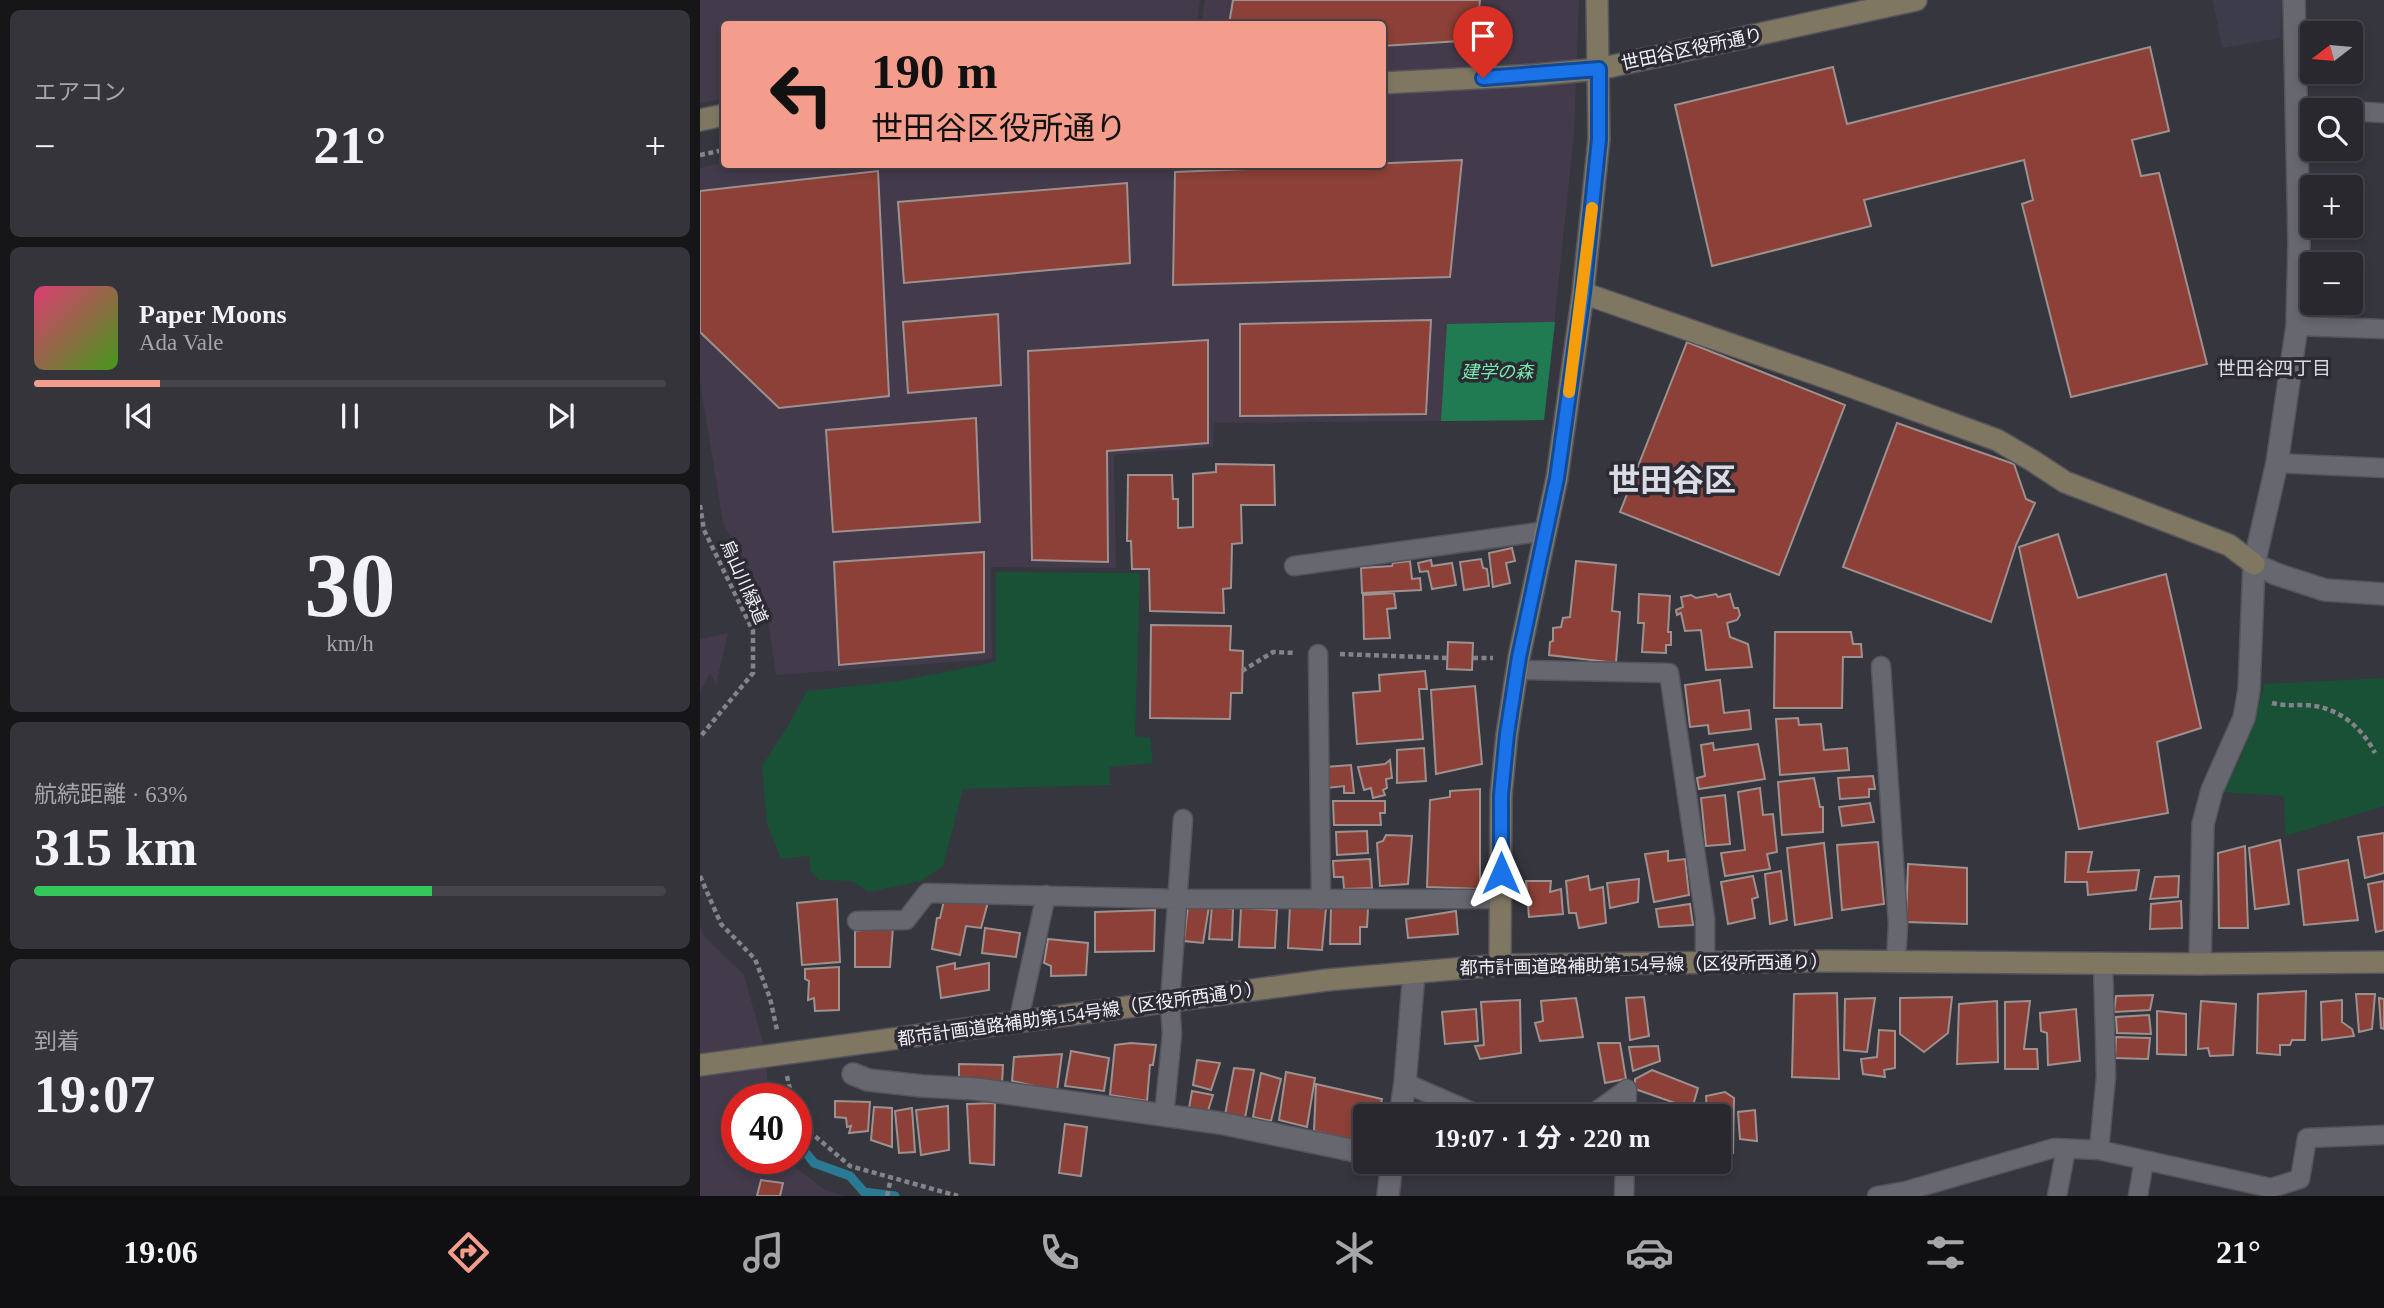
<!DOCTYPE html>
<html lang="ja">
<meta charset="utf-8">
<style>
:root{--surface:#28282e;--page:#34343a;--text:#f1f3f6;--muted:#a5a6aa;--line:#44444a;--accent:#f49d8c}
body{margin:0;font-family:"Times New Roman","Noto Sans JP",serif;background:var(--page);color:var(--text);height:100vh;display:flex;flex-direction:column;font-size:26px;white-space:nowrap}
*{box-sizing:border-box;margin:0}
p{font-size:23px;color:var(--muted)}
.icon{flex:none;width:38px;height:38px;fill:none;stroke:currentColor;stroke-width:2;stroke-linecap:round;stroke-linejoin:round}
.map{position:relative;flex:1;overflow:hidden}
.panel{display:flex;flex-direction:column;gap:10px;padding:10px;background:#161619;width:700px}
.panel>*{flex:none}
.banner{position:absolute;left:21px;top:21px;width:665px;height:147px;border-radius:7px;box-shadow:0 4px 10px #0003,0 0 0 2px var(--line);background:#f49d8c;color:#111;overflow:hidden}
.needle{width:46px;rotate:254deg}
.controls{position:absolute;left:1600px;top:21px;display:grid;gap:14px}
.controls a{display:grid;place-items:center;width:63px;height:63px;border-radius:7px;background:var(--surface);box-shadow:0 4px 10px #0003,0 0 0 2px var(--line);font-size:35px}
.speed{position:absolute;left:21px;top:1083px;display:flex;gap:14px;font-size:35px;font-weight:700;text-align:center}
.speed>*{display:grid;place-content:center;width:91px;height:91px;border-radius:50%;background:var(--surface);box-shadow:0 4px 10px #0003,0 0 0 2px var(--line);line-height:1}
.speed .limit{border:10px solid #d22;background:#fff;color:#111}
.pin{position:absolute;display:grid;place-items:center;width:60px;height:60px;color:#fff;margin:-72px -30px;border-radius:50% 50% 50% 0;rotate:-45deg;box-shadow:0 0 7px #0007}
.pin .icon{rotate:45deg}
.me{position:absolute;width:77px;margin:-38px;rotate:0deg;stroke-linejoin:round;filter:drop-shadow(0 0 5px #0008)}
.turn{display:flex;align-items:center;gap:24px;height:147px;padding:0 35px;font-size:32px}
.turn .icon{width:91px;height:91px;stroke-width:2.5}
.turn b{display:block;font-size:49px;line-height:60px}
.big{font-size:52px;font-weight:700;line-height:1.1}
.panel .card{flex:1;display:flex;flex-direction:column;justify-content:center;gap:10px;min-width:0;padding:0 24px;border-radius:10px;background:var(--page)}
.panel .dial{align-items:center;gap:0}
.dial b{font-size:91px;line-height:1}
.song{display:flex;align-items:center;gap:21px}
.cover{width:84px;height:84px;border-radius:10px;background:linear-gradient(135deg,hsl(340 70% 55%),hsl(100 70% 35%))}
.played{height:7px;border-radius:4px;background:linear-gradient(90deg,var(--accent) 20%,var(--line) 20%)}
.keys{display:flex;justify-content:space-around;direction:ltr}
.heat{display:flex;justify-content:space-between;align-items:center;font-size:38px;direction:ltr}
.charge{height:10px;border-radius:5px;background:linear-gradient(90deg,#34c759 63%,var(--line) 0)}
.trip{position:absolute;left:653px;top:1104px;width:378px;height:70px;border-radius:7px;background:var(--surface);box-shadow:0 4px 10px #0003,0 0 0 2px var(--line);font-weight:700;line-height:70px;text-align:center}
.tab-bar{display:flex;height:112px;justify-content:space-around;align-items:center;background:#101012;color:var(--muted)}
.tab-bar .icon{width:49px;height:49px}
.tab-bar .on{color:var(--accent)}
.tab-bar b{font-size:32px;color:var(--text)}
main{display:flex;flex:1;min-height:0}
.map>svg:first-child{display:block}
.built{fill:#3d3c4b}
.education{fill:#433a4b}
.green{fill:#185136}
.forest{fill:#217b52}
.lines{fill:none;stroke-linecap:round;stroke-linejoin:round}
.stream{stroke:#2a7a93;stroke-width:9}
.building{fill:#8c4037;stroke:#9d918f;stroke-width:2}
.lane-casing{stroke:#55545c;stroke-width:21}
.street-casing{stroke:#55545c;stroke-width:24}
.secondary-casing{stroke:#55545c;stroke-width:24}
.path{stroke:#84838a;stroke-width:4.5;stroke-dasharray:5 3.5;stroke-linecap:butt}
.lane{stroke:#676770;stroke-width:18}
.street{stroke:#676770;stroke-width:21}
.secondary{stroke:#807762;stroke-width:21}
.route-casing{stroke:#114b97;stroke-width:18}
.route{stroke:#1a73e8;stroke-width:12}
.slow{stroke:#f59e0b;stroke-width:12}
.labels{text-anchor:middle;stroke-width:7;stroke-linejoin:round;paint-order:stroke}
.street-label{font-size:18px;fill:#f2f1f7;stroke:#2c2b34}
.park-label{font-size:18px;font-style:italic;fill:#78ebb0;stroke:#2c2b34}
.neighbourhood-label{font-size:19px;fill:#dbdbe6;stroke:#2c2b34}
.town-label{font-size:32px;font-weight:bold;fill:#dbdbe6;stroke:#2c2b34}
</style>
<main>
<section class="panel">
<div class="card"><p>エアコン</p>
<div class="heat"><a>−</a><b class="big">21°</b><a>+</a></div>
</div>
<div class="card">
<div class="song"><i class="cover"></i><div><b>Paper Moons</b><p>Ada Vale</p></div></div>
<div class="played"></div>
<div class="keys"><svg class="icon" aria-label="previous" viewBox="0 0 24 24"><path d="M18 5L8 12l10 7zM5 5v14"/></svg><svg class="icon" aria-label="pause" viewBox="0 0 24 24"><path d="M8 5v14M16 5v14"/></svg><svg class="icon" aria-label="next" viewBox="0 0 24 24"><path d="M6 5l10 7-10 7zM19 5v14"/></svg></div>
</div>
<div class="card dial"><b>30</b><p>km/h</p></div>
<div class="card"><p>航続距離 · 63%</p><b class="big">315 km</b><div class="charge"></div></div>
<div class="card"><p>到着</p><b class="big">19:07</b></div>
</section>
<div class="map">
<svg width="1684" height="1196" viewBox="0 0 1684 1196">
<rect width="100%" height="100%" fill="#36363e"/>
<path class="built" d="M1513,0H1582L1580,38L1522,48Z"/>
<path class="education" d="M0,0H500L497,24H24V99L0,103Z
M505,0H879L874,135L844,420L514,423L513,447L414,455L416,568L291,567L292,659L76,675L65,601L23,523L0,382V168L24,162V164H682V24H501Z
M28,633L16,685L10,673L0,692V639Z
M0,926L4,936L44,975L63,1043L70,1099H37V1158L90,1159L94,1166L125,1190L145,1196H0Z"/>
<path class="green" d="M296,572L440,573L435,736L450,738L453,763L409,767L410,785L263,789L243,866L221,881L168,892L152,881L119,880L110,870L109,856L81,859L67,824L62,766L85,731L107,691L199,681L296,662Z
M1684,678V806L1585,836L1584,796L1522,792C1543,758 1555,723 1564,684Z"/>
<path class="forest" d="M855,322L844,420L741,421L747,324Z"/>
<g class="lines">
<path class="stream" d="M96,1140L114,1163L150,1176L164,1192L195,1196"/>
</g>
<path class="building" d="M533,0H780L776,40L682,46V24H529Z
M1450,47L1469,131L1432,140L1441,176L1459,173L1507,364L1371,397L1322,204L1333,200L1324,160L1164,200L1171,226L1012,266L975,105L1133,67L1147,124Z
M762,160L750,277L473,285L475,172Z
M178,171L189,396L79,408L0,332V191Z
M427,183L430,263L204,283L198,202Z
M298,314L301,385L208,393L203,322Z
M731,320L726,414L540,416V324Z
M508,340V443L407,451L408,562L332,560L328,351Z
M987,342L1145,405L1079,575L920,512Z
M276,418L280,522L133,532L126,430Z
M1197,423L1314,464L1326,499L1335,503L1316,545L1291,622L1143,567Z
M516,464L574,465L575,505H541L542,543L532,544L531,588L523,589L524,613L450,611L449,569H432L431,541H427L428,475H472L473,499H478V528L493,527V474L516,472Z
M1358,534L1378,598L1466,574L1501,728L1457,742L1468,813L1379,829L1319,547Z
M812,548L815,561L806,563L810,583L793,587L789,553Z
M284,552V652L139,665L134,562Z
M781,559L783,568L787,569L789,586L764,590L760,562Z
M731,560L732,566L752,563L756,585L732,589L728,571L720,572L718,563Z
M710,561L712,579L720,578L721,590L662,593L661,568L692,566L693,563Z
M876,561L916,565L912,611L920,612L916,663L849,655L850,642L853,641V628L861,627L863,618L870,617Z
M694,593L696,608L687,609L690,638L664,639L663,595Z
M939,594L970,596L968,632H971V645H966V653L942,652L944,623H938Z
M1016,594L1018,597L1030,594L1034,608H1038L1040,615L1037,620L1027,623L1030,637L1048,644L1052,667L1006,670L1001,630L985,631L981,613L977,615L976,610L983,607L981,597L991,595L996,598Z
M451,625L531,626L530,650L543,651L542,693H531L530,719L450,718Z
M1075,632H1151L1153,644H1161L1162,657H1143L1142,708H1074Z
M748,642L773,643L772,670L747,669Z
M725,671L727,689H719L723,739L657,744L653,693L680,691L679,675Z
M1020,680L1024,713L1049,710L1051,729L1009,734L1008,725L990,727L985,685Z
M775,686L782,764L736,774L731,690Z
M1098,718L1099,725L1121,724L1124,750L1147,748L1149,770L1080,775L1076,719Z
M1013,743L1014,750L1058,744L1065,779L999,789L997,778L1005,776L1001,745Z
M724,748L726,781L697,783V750Z
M690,760L692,778L686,779L687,788L683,790L685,795L673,798L671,788L664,790L658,767L685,764Z
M651,765L654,793H644V786L627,788L625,767Z
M1173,776L1175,789H1169V797L1140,799L1138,778Z
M1114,778L1120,807H1123V832L1082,835L1078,782Z
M1060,788L1063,815L1073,814L1077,852L1067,854L1070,869L1025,876L1021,853L1045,850L1038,792Z
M780,789V889L727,887L730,800L750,797V791Z
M1025,795L1030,844L1006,846L1001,798Z
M633,801H685V813H680L681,825H634Z
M1170,803L1174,822L1142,826L1139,807Z
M667,831L668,853L637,855L636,832Z
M1684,833V873L1665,878L1658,837Z
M686,835L712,836L708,884L680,886L677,843L683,841Z
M1580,840L1589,904L1555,909L1549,848Z
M1178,842L1184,904L1142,910L1137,845Z
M1124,843L1132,918L1095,925L1087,848Z
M1545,846L1548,928H1519L1518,853Z
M968,851V861L985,859L989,895L954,902L945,854Z
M1366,852H1392L1388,872L1439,870L1436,890L1388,895L1387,882H1365Z
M670,859L672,888L644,889L643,877H634L633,861Z
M1648,860L1658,920L1604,925L1598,870Z
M1208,864L1267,868V924L1206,922Z
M1081,871L1087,920L1070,924L1065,874Z
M888,876L890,890L903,887L906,923L879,928L876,913H869L866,881Z
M1053,876L1058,897L1052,899L1055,918L1028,924L1021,882Z
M1479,876L1478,897L1450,899L1455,877Z
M939,879L938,902L910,908L907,883Z
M826,881H851L850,892L861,889L863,914L829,917Z
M1684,881V930L1676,932L1668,884Z
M245,896L288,902L281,928L266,926L260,955L232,949L237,918H240Z
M137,899L140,962L102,965L97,903Z
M1481,901L1482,928L1450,929L1451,904Z
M990,904L993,925L959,927L956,909Z
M488,905L509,907L503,943L484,941Z
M590,905L626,908L622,950L588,948Z
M512,906L533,909L532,940L509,939Z
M541,908L577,910L575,948L539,947Z
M631,908H668L667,927H660V944H630Z
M455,910L454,951L395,952V912Z
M756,911L758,934L708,938L706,919Z
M193,927L190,967H155V931Z
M285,928L320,933L316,957L282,953Z
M348,939L388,943L386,975L351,976V966L344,963Z
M255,963V969L289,963V990L241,998L237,967Z
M139,967V1010L115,1011L114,998L108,1000L109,981L105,979V969Z
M1606,991L1605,1040H1592L1590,1045H1580V1055L1557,1053L1558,994Z
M1137,993L1139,1079L1092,1077L1094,994Z
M1656,994H1675L1672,1029L1659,1032Z
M1453,995L1450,1010L1414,1012L1416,996Z
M944,997L949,1036L930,1040L926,998Z
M1252,997L1248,1033L1224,1052L1200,1034V998Z
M876,998L883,1037L840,1041L835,1023L843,1021L841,1001Z
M1175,998L1167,1052L1144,1050L1145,999Z
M1679,998L1684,999V1029L1681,1028Z
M820,1000L821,1053L780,1059L775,1046L784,1045L781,1002Z
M1642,1000V1022L1652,1029L1654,1036L1622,1040L1621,1002Z
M1297,1001L1298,1062L1257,1064L1259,1004Z
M1330,1001L1324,1049H1337L1338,1069H1305V1002Z
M1501,1001L1536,1004L1533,1055L1510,1056L1508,1048L1498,1049Z
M776,1009L778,1041L745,1044L742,1012Z
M1376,1009L1380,1061L1348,1065L1347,1033L1341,1031L1340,1013Z
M1457,1011L1486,1014V1055L1457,1054Z
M1449,1015L1451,1034L1417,1033L1416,1017Z
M1179,1030L1195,1031V1068L1184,1070L1185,1077L1163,1074L1161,1059L1177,1057Z
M1416,1037L1450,1038L1448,1059L1415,1058Z
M431,1043L456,1045L453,1065H450L447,1101L410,1095L415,1045Z
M898,1043H920L926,1079L905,1083Z
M958,1046L960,1061L933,1071L929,1047Z
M371,1051L409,1058L404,1091L365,1086Z
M362,1054L357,1091L312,1081L314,1057Z
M497,1060L520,1063L511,1090L493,1085Z
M259,1064L303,1065L302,1084L259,1081Z
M534,1068L554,1070L545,1118L525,1115Z
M952,1070L998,1088L992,1109L935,1089V1079Z
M586,1072L615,1078L607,1127L579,1120Z
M561,1073L581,1079L571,1121L553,1117Z
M616,1084L682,1099L678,1116H665V1143L614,1131Z
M492,1091L513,1095L507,1114L489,1108Z
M1025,1092L1034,1098L1033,1153L1018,1155V1116H1007L1006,1096Z
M135,1101L170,1102L168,1131L149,1133L151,1126L147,1127L146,1118L135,1117Z
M295,1103L294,1165L270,1163L267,1104Z
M248,1106L249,1150L221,1155L216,1110Z
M174,1107L192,1108V1147L171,1140Z
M212,1108L215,1152L199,1153L195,1111Z
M1055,1110L1057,1141L1040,1139L1038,1112Z
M365,1124L387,1127L381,1176L359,1173Z
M61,1180L83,1183L80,1196H57Z"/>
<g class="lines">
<g class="lane-casing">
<path id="lane" d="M1595,107L1638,110
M1650,111L1684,113
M1597,326L1684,329
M1577,463L1684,468
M594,566L846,531
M618,654L621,900
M1181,666L1198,924L1196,961
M818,670L969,673L1005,918V961
M157,921L206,920L227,893L478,899H801
M318,1023L346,895
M705,1083L781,1116
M464,1116L472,1034L470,1002L483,819
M890,1116L927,1089L926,1116
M1399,1150L1406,1076L1403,962
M924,1196L925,1162
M1177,1196L1206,1191L1354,1148L1399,1150L1571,1188L1600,1179L1607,1138L1684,1135
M1357,1196L1366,1149
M1438,1196L1444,1160"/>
</g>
<g class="street-casing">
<path id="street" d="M1554,564L1576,574L1625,590L1684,594
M1500,964L1503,824L1512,790L1544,718L1549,690L1554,564L1577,463L1597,326L1599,243L1594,0
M153,1074L168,1080L222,1086L277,1089L520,1123L665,1153
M700,1116L705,1083L714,972
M688,1196L692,1162"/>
</g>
<g class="secondary-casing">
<path id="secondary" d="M682,83L834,75L899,69L1216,0
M0,120L24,115
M883,293L1133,380L1297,440L1333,461L1365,482L1529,545L1554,564
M800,965L801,795L807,734L819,657L857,478L883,293L899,139L897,0
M0,1065L627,980L800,965L1129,961L1500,964L1684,962"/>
</g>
<path class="path" d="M0,155L24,150
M0,505L4,530L53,631V673L0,737
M640,654L747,658
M773,658H793
M542,671L573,652L596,653
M1572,703C1583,706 1594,705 1605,705C1637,706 1661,726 1675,753
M0,876L21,924L55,959L70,998L77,1030
M87,1076L92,1099
M96,1120L150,1166L258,1196
M187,1196L191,1178"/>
<use href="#lane" class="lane"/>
<use href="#street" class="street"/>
<use href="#secondary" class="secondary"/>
</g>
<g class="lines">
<g class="route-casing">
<path id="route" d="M783,78L899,69V139L883,293L857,478L819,657L807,734L801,795V873"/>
</g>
<use href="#route" class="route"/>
<path class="slow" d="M869,392L892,208"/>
</g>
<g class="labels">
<g class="street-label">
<text transform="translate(992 49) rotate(-12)" y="6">世田谷区役所通り</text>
<text transform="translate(44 582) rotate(66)" y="6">烏山川緑道</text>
<text transform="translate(944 965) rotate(-1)" y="6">都市計画道路補助第154号線（区役所西通り）</text>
<text transform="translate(380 1014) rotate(-8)" y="6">都市計画道路補助第154号線（区役所西通り）</text>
</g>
<g class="park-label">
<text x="797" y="378">建学の森</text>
</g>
<g class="neighbourhood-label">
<text x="1574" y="375">世田谷四丁目</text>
</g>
<g class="town-label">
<text x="972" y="491">世田谷区</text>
</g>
</g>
</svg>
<div class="controls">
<a><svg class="needle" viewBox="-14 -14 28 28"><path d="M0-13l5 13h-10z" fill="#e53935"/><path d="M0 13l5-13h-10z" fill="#a5a6aa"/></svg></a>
<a><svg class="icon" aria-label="search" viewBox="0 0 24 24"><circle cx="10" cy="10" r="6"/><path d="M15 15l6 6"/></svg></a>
<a>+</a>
<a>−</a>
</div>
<div class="speed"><div class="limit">40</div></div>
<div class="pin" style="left:783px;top:78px;background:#d93025"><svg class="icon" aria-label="arrive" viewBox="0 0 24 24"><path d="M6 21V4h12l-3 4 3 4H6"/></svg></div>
<svg class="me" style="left:801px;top:873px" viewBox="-20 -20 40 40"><path d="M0-17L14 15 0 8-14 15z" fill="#1a73e8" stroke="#fff" stroke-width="4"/></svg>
<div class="trip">19:07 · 1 分 · 220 m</div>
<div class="banner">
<div class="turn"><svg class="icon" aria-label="left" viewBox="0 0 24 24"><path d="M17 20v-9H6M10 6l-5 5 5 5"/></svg><div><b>190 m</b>世田谷区役所通り</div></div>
</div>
</div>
</main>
<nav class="tab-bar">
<b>19:06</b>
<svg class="icon on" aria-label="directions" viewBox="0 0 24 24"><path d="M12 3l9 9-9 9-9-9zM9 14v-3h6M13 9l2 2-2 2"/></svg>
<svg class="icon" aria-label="music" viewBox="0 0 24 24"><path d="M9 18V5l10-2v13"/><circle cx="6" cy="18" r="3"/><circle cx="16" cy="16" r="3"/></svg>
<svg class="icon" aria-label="phone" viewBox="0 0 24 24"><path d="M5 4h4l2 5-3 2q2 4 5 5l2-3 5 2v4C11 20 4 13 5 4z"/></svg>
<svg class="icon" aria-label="climate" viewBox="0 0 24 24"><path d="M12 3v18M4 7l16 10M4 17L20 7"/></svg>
<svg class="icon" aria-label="car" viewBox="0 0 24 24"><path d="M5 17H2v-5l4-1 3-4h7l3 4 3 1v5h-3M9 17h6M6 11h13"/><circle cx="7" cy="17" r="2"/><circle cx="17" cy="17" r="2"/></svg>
<svg class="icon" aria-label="filters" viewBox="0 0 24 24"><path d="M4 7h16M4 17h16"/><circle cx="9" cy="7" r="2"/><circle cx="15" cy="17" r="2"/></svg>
<b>21°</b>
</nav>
